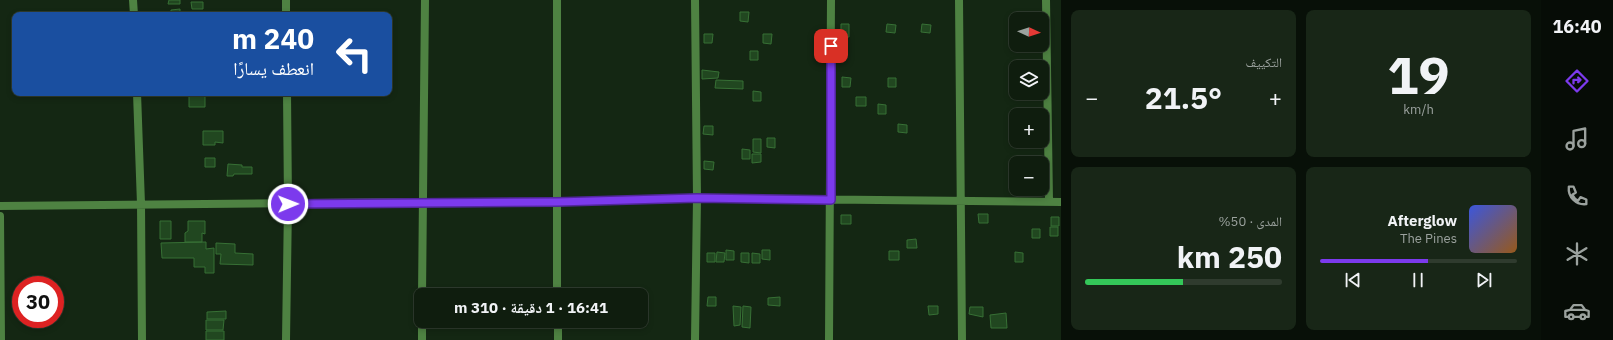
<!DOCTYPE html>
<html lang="ar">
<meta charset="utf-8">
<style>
:root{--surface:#0f1d0e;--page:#182617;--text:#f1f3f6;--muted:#9ba29e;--line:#2f3b2e;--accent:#7c3aed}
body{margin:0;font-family:"IBM Plex Sans","Noto Naskh Arabic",sans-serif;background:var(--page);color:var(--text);direction:rtl;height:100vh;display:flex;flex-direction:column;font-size:15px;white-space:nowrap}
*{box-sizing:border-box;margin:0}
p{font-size:13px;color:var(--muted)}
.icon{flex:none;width:22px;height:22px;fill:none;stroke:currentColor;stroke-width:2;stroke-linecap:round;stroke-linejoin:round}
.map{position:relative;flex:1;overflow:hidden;direction:ltr}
.details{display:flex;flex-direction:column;gap:10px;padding:10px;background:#081008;width:480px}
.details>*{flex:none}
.guide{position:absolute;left:12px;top:12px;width:380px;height:84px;border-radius:8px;box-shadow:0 2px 6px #0003,0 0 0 1px var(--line);direction:rtl;background:#1a4fa0;color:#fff;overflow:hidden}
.needle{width:26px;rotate:93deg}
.tools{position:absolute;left:1009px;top:12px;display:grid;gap:8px}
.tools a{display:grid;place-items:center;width:40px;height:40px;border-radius:8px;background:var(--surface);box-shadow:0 2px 6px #0003,0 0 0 1px var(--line);font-size:20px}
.speed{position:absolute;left:12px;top:276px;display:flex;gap:8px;font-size:20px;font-weight:700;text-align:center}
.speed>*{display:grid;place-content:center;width:52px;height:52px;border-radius:50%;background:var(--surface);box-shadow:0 2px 6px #0003,0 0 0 1px var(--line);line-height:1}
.speed .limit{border:6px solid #d22;background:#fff;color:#111}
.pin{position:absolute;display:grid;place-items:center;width:34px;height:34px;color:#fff;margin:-17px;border-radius:8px;box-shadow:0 2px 6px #0006}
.me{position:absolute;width:44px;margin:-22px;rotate:89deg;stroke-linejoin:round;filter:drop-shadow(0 0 3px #0008)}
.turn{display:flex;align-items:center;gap:14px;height:84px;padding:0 12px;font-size:18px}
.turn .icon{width:52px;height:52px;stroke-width:2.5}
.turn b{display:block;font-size:28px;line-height:34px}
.big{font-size:30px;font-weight:800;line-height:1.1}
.details .card{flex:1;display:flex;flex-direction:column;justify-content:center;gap:6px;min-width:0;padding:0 14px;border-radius:8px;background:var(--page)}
.details .dial{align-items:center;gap:0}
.dial b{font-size:52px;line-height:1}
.song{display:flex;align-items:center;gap:12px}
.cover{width:48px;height:48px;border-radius:6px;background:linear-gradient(135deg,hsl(230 70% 55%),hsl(30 70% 35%))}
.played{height:4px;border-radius:2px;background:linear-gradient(90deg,var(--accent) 55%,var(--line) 55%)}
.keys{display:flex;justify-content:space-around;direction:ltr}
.heat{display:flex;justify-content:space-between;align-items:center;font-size:22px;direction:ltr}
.charge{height:6px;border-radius:3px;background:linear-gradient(90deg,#34c759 50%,var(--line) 0)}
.details .tiles{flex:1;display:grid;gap:10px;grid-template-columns:repeat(2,1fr)}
.trip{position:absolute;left:414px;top:288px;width:234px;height:40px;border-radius:8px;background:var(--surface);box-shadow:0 2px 6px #0003,0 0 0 1px var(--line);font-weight:800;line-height:40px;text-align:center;direction:rtl}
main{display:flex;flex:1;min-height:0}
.tab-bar{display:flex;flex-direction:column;width:72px;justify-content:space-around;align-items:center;background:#060c06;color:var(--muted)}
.tab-bar .icon{width:28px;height:28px}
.tab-bar .selected{color:var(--accent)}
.tab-bar b{font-size:18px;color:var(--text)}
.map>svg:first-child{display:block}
.building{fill:#214720;stroke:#377035}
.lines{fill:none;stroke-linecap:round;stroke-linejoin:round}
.minor{stroke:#4e8242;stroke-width:8}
.route-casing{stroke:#51269a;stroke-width:10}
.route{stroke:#7c3aed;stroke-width:7}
</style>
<main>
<nav class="tab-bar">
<b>16:40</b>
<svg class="icon selected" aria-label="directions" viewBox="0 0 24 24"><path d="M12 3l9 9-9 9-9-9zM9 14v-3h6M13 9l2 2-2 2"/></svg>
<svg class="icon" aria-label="music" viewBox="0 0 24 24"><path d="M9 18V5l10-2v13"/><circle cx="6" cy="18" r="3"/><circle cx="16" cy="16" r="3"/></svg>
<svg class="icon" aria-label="phone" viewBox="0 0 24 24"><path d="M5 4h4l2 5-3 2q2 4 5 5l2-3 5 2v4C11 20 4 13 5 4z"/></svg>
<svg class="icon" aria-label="climate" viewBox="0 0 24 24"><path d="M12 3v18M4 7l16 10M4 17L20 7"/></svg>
<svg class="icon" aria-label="car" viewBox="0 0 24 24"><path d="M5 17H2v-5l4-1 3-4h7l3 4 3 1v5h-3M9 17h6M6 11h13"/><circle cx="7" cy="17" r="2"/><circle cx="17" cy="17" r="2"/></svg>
</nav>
<section class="details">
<div class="tiles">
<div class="card dial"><b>19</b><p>km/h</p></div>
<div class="card"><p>التكييف</p>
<div class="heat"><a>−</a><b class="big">21.5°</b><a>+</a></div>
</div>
<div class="card">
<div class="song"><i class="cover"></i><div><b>Afterglow</b><p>The Pines</p></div></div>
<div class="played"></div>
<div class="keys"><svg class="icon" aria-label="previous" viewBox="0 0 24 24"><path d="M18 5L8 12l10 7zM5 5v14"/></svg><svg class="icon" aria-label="pause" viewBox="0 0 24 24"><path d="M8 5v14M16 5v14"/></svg><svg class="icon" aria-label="next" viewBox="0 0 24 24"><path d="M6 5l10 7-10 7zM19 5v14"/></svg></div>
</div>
<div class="card"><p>المدى · 50%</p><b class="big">250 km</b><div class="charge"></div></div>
</div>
</section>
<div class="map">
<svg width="1061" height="340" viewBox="0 0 1061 340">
<rect width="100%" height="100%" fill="#142713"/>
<path class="building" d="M169,0H180V4H168Z
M191,2H203V9H192Z
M180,9V15H171V10Z
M740,12H749L748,22L740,21Z
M841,24H849V37H841Z
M887,24L896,25L895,33L886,32Z
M922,24L931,25L930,33L921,32Z
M704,34H713L712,43H704Z
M763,34H772L771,44L763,43Z
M750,51H758V60H750Z
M702,70L719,72L718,78L702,79Z
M842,77L851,78L850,87H842Z
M888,78H896V87H888Z
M716,80L743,81V89L715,88Z
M753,91L761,92V101H753Z
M189,93H205V107H189Z
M856,97H866V106H856Z
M878,104L886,105V114H878Z
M898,124L907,125V133L898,132Z
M704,126H713V135L703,134Z
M203,131H223V143L215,142V145H203Z
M767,138H775V148L767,147Z
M753,139H761V153L753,152Z
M742,149L750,150V159H742Z
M752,154H761V162L752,163Z
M205,158H215V167H205Z
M704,161L714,162L713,170L704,169Z
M228,164L242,165V167H252V174H234L233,176H227Z
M978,214H988V223H979Z
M841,215H851V224H841Z
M1051,217H1059V226H1051Z
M160,221H171V239H160Z
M188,221H205V234L202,233V242H185V233L188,231Z
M1050,227H1058V236H1050Z
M1032,229H1040V238H1032Z
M916,239L917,248H907V240Z
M206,242V249L214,248V273H205V267H194V258H162L161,243Z
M216,243L235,244V253L253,254V265L220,264L221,254H216Z
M726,250L734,251V260H726Z
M762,250H770V260L762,259Z
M889,251H899V260H889Z
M717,252L725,253L724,262H716Z
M1015,252L1023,253V262H1015Z
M707,253H715V262H707Z
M741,253H749V263L741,262Z
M752,253L760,254V263H752Z
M708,297H716V306H707Z
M780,297V306L768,305V298Z
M733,306L741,307L740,325L734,326Z
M743,306L751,307L750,328L742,327Z
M928,306H938V314L929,315Z
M970,307H983V317L969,314Z
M226,311V319H207V312Z
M1006,313L1007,328H991L990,315Z
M206,320H224L223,330H206Z
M206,331H224V340H206Z"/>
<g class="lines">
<path class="minor" d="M133,0L134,15
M286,0V15
M557,0V295
M959,0L962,340
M1046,0L1049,201
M137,93L141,204L142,340
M0,206L422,202H557L697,198L1061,202
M0,216L1,340
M422,295L425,0
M558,321V340
M286,340L288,204L287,93
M422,340V321
M695,340L697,198L695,0
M829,340L831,0"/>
</g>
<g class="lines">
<g class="route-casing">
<path id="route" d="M288,204L557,202L697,198L831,200V46"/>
</g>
<use href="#route" class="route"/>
</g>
</svg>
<div class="tools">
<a><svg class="needle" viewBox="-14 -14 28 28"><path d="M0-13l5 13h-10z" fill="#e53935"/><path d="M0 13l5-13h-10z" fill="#9ba29e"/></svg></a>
<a><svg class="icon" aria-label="layers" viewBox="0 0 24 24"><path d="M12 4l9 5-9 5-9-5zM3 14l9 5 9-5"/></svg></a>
<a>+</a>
<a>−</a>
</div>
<div class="speed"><div class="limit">30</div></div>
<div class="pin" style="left:831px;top:46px;background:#d93025"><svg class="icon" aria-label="arrive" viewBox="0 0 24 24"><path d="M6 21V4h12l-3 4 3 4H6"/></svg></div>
<svg class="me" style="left:288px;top:204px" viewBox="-20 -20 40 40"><circle r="17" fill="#7c3aed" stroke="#fff" stroke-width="3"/><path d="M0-11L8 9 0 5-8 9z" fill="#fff"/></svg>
<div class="trip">16:41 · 1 دقيقة · 310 m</div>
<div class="guide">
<div class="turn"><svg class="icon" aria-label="left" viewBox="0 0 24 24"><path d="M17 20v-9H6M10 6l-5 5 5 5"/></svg><div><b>240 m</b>انعطف يسارًا</div></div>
</div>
</div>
</main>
